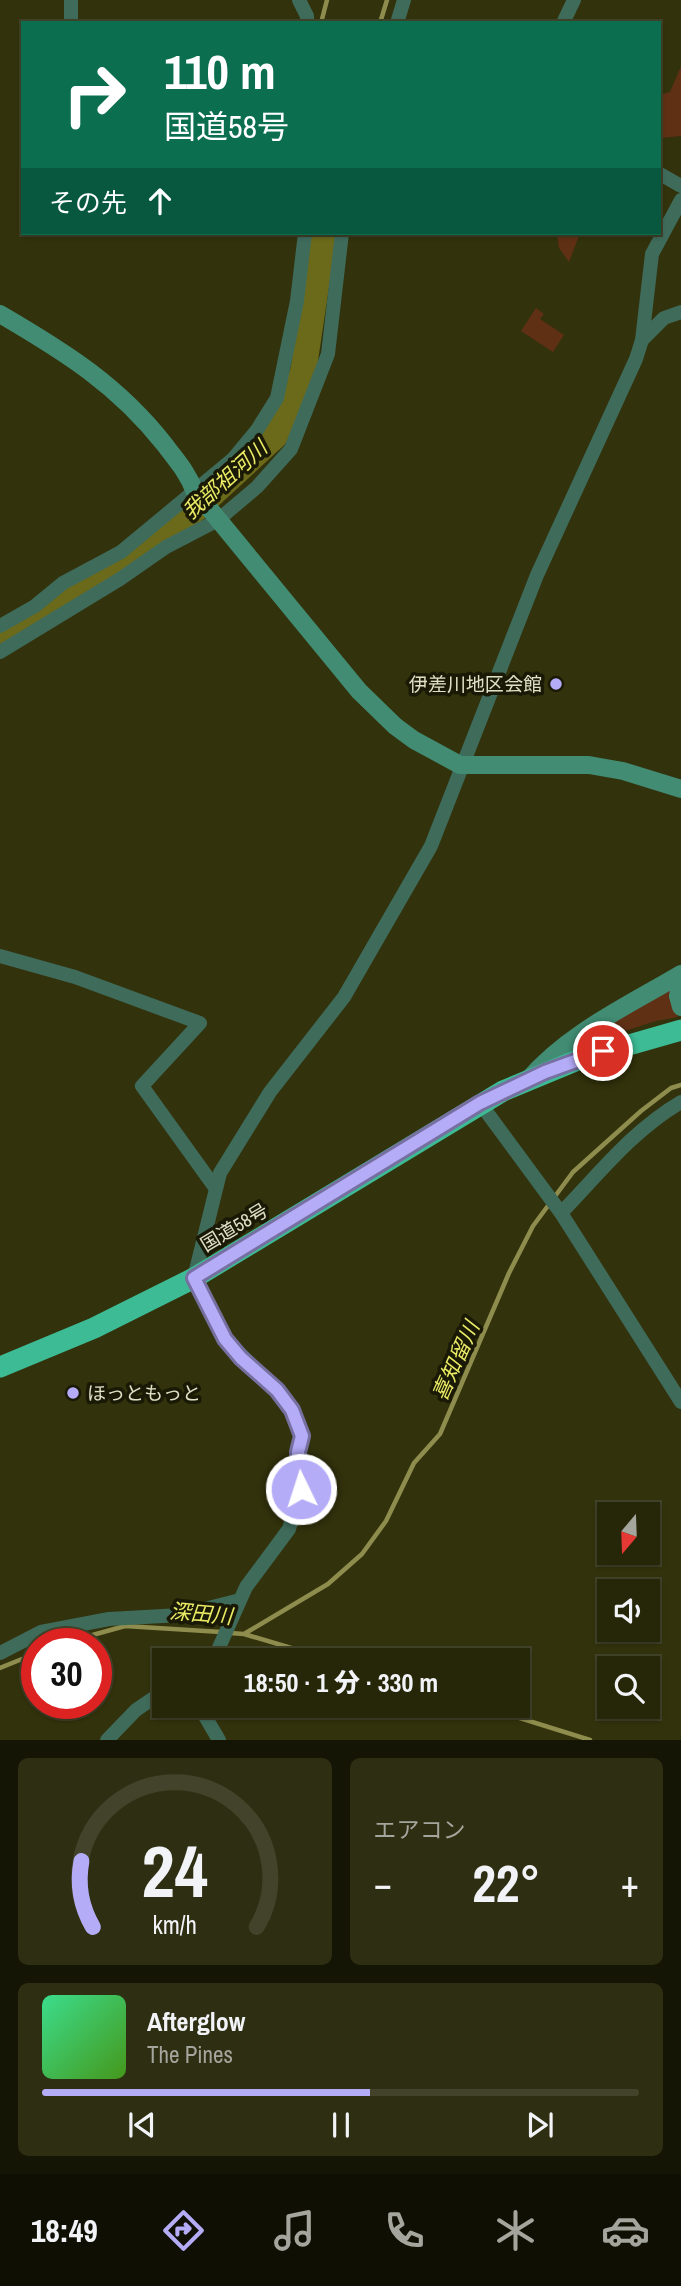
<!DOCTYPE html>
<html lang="ja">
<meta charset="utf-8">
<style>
:root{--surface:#262609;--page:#2e2e12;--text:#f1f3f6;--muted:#a4a59c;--line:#42432a;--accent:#b5acf8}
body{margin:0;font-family:"Archivo Narrow","Noto Sans JP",sans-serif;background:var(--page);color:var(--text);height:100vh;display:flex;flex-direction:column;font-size:26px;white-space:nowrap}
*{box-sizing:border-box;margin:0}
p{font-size:23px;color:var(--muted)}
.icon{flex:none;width:38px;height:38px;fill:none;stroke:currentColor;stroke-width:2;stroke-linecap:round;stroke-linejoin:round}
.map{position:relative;height:1740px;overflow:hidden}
.side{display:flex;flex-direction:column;gap:18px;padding:18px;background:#151505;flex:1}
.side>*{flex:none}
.hud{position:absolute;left:21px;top:21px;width:640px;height:214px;border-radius:0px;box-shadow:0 2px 5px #0004,0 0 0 2px var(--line);background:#0b6e4f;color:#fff;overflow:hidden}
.needle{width:46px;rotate:199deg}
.fabs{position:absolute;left:597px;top:1502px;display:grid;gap:14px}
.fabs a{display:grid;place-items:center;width:63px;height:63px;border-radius:0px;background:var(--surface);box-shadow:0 2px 5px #0004,0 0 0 2px var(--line);font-size:35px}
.speed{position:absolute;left:21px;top:1628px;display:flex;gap:14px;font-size:35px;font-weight:700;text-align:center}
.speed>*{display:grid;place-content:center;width:91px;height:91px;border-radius:50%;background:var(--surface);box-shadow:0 2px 5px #0004,0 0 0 2px var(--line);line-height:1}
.speed .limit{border:10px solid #d22;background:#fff;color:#111}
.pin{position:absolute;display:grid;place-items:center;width:60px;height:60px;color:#fff;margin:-30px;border:4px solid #fff;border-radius:50%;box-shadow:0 2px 7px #0007}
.me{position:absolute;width:77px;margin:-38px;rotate:356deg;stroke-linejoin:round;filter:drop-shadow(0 0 5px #0008)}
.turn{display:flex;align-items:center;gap:24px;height:147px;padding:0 28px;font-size:32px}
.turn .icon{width:91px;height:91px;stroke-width:2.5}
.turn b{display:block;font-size:49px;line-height:60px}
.then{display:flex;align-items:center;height:66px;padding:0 28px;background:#0003;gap:14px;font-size:26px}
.big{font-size:52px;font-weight:800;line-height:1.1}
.side .tile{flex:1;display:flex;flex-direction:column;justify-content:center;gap:10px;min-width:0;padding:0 24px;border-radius:10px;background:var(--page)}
.side .dial{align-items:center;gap:0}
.dial svg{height:182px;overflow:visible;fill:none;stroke:var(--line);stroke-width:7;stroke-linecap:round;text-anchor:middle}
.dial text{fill:var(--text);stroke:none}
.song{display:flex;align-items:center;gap:21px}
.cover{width:84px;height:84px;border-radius:10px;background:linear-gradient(135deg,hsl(150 70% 55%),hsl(100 70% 35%))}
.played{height:7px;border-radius:4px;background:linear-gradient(90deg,var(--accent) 55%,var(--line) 55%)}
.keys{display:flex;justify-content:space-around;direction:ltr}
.heat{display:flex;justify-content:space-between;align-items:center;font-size:38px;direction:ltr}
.side .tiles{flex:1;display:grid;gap:18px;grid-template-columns:1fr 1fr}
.tile:last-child{grid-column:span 2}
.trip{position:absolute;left:152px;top:1648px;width:378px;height:70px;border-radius:0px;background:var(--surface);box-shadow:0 2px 5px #0004,0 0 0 2px var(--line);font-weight:800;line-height:70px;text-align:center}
.tabs{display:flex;height:112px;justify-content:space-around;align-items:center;background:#0f0f04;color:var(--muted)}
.tabs .icon{width:49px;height:49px}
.tabs .active{color:var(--accent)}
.tabs b{font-size:32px;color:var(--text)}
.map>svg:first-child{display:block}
.green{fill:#603014}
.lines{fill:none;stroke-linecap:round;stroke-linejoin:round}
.stream{stroke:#8e8d4e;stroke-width:4.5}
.river{stroke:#6b6a1a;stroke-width:26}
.street{stroke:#3f6b5b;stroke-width:14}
.secondary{stroke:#418c73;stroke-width:18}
.highway{stroke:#3dbb95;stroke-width:21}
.route-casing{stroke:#7670a1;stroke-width:18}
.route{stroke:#b5acf8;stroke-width:12}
.poi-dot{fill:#b5acf8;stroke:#191905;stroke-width:2.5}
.labels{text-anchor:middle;stroke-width:7;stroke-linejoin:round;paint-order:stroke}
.poi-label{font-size:19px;fill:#dfe0c6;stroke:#191905;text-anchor:end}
.street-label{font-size:19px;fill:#dfe0c6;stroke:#191905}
.water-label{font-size:21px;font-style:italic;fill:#ebeb66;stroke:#191905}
</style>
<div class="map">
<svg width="681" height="1740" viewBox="0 0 681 1740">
<rect width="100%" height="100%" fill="#32320c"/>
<path class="green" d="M681,66V136L660,138V95L670,92Z
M557,233H580L569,262L559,248Z
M536,308L544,314L540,319L564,335L553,352L521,331Z
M673,983L675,1012L678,1017L656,1021L575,1047Z"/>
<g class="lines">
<path class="stream" d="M321,23L327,0
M380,23L387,0
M230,1633L244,1634L335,1661
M244,1634L328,1584L362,1554L386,1521L414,1463L440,1434L509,1273L533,1226L573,1172L641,1111L671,1088L681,1085
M64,1643L125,1626L221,1632
M0,1668L37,1653
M481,1706L590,1740"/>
<path class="river" d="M0,640L142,549L198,507L275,436L303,373L324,233"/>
<path class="street" d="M71,0V23
M299,0L307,16V23
M397,23L404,0
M563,23L574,0
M660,174L681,186
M642,340L664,318L681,312
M0,626L35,606L63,583L121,552L233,459L257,430L277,398L297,301L305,233
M0,652L120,579L166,547L218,520L257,487L291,449L328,354L342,233
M0,956L75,977L200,1023L142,1086L216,1189
M480,1103L561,1213L681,1402
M561,1213C599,1174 633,1130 681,1102
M0,1653L41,1632L109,1619L181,1615L240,1600
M213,1661L246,1587L289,1529L301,1489L298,1452L301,1436L292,1410L277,1390L225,1339L194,1278L220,1173L270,1092L344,997L431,846L537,575L636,359L642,340L652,254L681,200
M199,1706L219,1740
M107,1740L136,1710L164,1691"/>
<path class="secondary" d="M0,314C65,352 118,385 165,445C176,460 188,473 194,490L359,691L395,726L414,740L460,765H589L623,771L681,789
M681,982L678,996L681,1007
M527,1081C568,1033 627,1006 681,974"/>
<path class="highway" d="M0,1367L94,1328L194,1278L503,1091L580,1059L681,1030"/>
</g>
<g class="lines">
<g class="route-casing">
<path id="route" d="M301,1489L298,1452L302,1436L292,1410L277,1390L241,1358L225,1339L194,1278L480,1103L545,1072L603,1051"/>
</g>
<use href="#route" class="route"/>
</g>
<g class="poi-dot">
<circle cx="556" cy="684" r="7"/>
<circle cx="73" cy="1393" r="7"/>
</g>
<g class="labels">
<g class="poi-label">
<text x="542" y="691">伊差川地区会館</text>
<text x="87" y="1400" text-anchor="start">ほっともっと</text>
</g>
<g class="street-label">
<text transform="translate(234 1227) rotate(-31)" y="7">国道58号</text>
</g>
<g class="water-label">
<text transform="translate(225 480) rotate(-42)" y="7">我部祖河川</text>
<text transform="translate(456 1361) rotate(-66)" y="7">喜知留川</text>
<text transform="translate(201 1614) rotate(5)" y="7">深田川</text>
</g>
</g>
</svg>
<div class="fabs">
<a><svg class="needle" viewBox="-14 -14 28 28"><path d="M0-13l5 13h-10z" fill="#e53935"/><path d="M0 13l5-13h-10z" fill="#a4a59c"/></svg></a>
<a><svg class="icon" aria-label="sound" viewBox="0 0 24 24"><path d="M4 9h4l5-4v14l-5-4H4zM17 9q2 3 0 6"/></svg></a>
<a><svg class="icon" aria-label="search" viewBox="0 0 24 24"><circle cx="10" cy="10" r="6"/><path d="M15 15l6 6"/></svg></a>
</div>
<div class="speed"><div class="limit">30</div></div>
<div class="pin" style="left:603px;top:1051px;background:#d93025"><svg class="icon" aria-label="arrive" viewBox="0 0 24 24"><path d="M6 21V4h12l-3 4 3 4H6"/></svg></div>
<svg class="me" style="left:301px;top:1489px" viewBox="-20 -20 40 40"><circle r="17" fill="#b5acf8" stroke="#fff" stroke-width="3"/><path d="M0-11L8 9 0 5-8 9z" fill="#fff"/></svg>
<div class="trip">18:50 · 1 分 · 330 m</div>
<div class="hud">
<div class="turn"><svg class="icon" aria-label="right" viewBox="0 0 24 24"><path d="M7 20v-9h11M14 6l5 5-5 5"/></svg><div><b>110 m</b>国道58号</div></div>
<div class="then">その先<svg class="icon" aria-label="ahead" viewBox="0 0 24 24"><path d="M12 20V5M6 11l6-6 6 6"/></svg></div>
</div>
</div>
<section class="side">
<div class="tiles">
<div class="tile dial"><svg viewBox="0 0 100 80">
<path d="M14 69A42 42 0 1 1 86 69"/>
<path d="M14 69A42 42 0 0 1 9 40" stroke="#b5acf8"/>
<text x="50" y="56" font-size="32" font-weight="700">24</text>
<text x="50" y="72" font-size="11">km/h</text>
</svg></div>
<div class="tile"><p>エアコン</p>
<div class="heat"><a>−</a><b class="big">22°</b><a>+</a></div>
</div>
<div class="tile">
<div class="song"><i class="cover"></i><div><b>Afterglow</b><p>The Pines</p></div></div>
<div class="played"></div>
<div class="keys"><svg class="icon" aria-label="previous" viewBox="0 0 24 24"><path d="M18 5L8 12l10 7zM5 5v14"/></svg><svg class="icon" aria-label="pause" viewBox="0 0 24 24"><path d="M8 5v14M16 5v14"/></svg><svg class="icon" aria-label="next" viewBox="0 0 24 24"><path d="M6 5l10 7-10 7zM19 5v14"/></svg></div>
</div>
</div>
</section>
<nav class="tabs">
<b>18:49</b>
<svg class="icon active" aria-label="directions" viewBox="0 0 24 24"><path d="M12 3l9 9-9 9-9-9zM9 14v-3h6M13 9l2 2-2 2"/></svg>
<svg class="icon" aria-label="music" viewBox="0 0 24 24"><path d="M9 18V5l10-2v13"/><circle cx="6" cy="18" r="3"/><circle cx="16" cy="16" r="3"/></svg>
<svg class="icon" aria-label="phone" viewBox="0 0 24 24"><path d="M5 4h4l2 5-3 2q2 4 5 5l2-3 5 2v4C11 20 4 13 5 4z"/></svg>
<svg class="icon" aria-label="climate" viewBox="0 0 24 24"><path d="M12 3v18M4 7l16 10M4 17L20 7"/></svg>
<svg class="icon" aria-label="car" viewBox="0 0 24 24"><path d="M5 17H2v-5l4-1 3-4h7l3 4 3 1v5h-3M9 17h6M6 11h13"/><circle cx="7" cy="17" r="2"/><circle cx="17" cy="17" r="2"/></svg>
</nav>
